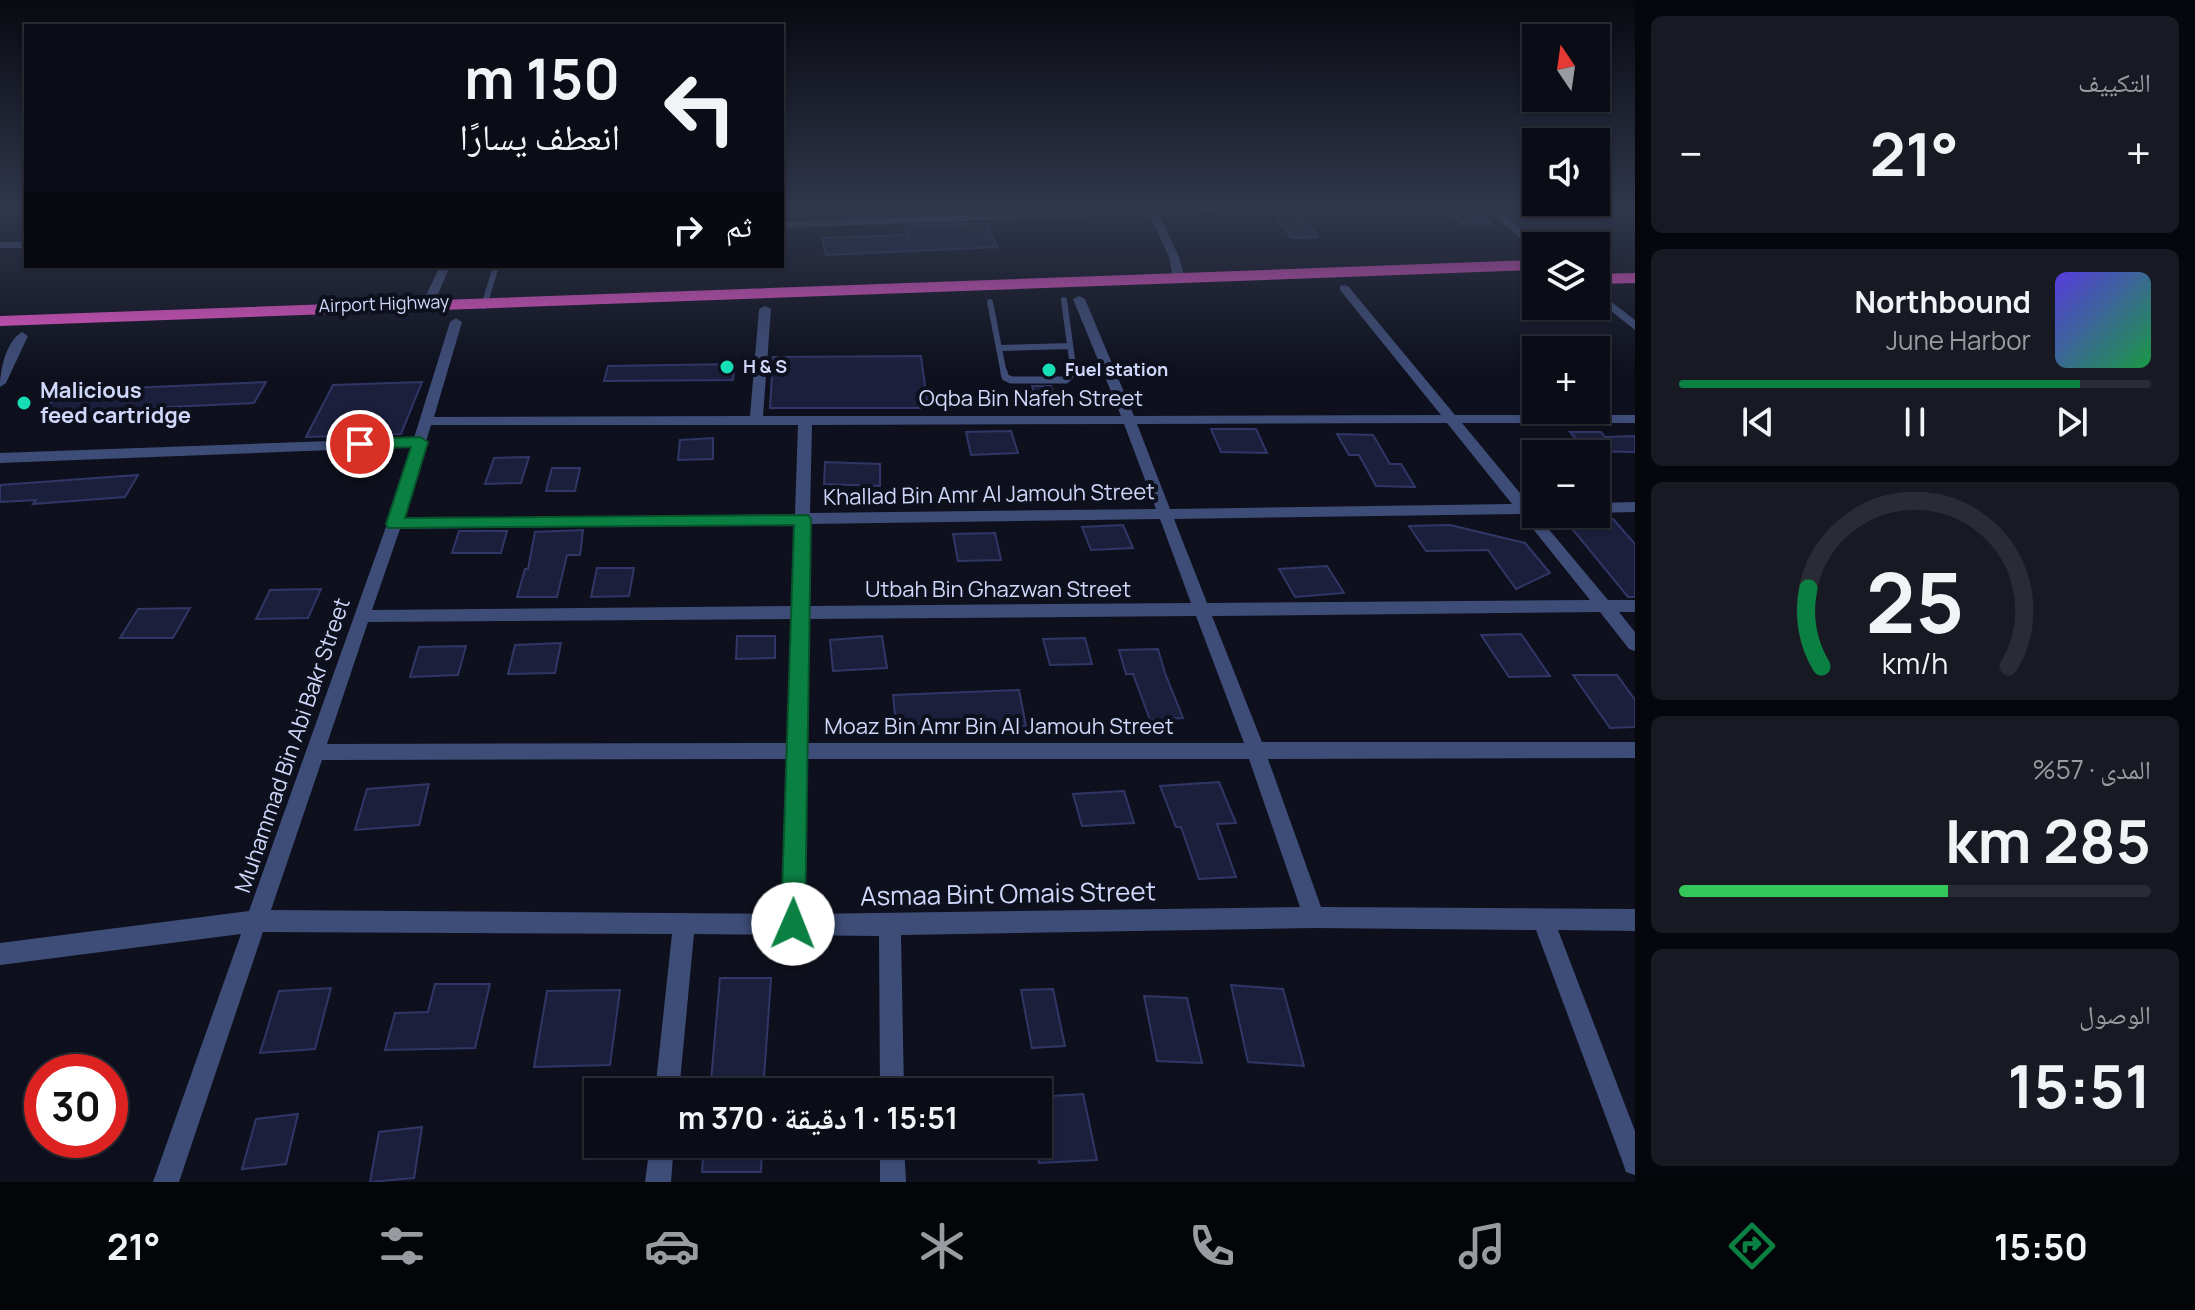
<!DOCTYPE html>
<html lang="ar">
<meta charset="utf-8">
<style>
:root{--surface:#0a0c16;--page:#181a23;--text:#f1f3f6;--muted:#999ba1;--line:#2a2c35;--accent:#0b8043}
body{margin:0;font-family:Manrope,"Noto Naskh Arabic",sans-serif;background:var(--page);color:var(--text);direction:rtl;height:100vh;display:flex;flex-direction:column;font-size:30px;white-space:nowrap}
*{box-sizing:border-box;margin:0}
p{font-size:26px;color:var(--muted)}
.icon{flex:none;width:44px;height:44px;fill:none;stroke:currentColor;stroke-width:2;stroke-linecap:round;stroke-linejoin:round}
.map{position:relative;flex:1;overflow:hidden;direction:ltr}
.details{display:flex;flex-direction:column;gap:16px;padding:16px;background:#06070c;width:560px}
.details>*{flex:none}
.top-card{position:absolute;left:24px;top:24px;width:760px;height:244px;border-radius:0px;box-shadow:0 2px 6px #0004,0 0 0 2px var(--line);direction:rtl;background:#0a0c16;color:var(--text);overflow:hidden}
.needle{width:52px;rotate:347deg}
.controls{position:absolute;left:1522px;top:24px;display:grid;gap:16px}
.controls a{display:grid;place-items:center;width:88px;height:88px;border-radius:0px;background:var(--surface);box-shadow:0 2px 6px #0004,0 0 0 2px var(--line);font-size:40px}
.speed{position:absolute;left:24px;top:1054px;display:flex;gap:16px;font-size:40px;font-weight:700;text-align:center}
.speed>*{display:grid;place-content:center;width:104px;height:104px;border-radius:50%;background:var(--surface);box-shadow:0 2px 6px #0004,0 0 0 2px var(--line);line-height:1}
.speed .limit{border:12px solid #d22;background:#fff;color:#111}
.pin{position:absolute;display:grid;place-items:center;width:68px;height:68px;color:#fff;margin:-34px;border:4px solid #fff;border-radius:50%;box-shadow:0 2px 8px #0007}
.me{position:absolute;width:88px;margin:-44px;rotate:1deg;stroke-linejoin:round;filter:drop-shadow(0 0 6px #0008)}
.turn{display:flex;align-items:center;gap:28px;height:168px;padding:0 32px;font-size:36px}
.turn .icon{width:104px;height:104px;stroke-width:2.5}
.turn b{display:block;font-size:56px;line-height:68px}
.then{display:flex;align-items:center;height:76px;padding:0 32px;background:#0003;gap:16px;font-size:30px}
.big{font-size:60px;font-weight:700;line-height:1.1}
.details .widget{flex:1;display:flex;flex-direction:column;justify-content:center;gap:12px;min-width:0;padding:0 28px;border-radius:12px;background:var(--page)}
.details .dial{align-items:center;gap:0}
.dial svg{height:208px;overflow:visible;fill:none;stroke:var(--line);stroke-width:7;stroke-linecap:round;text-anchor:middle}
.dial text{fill:var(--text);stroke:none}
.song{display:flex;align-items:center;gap:24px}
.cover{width:96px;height:96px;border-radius:12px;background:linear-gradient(135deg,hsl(250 70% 55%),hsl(140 70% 35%))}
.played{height:8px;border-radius:4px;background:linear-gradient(90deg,var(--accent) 85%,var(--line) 85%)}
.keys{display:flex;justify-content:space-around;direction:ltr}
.heat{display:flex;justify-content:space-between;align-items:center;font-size:44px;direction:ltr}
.charge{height:12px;border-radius:6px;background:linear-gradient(90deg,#34c759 57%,var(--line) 0)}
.trip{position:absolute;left:584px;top:1078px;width:468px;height:80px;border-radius:0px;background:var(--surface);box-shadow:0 2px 6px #0004,0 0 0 2px var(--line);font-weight:700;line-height:80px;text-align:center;direction:rtl}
.tab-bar{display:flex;height:128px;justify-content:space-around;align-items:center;background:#040509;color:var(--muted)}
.tab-bar .icon{width:56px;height:56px}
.tab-bar .active{color:var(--accent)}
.tab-bar b{font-size:36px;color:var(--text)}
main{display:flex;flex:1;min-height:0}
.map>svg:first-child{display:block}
.building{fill:#1c1f3c;stroke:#303666;stroke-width:2}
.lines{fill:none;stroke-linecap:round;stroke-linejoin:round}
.lane-far1{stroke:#3e4d78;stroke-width:6}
.lane{stroke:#3e4d78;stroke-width:7}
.street{fill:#3e4d78;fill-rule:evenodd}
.highway{fill:#ee56cd;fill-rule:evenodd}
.route{fill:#0b8043;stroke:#07532c;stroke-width:2}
.poi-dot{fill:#16dfb6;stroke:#0e101d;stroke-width:3}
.labels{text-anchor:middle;stroke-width:8;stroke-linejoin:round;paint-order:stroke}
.far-street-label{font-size:18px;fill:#cfd7fa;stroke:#0e101d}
.far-poi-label{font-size:18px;font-weight:bold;fill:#cfd7fa;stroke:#0e101d;text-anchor:start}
.poi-label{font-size:22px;font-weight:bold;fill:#cfd7fa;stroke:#0e101d;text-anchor:start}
.street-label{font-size:22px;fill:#cfd7fa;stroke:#0e101d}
.near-street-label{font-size:26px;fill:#cfd7fa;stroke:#0e101d}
</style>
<main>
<section class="details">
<div class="widget"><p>التكييف</p>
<div class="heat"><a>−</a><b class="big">21°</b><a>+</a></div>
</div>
<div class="widget">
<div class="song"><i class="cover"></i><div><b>Northbound</b><p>June Harbor</p></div></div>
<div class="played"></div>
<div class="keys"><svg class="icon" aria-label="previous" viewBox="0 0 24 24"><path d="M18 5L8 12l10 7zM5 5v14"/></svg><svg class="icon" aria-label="pause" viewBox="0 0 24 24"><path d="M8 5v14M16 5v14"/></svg><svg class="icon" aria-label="next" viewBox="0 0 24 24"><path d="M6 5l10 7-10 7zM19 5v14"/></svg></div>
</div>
<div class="widget dial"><svg viewBox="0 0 100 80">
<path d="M14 69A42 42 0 1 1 86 69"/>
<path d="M14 69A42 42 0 0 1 9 39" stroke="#0b8043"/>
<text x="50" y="56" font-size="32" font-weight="700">25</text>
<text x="50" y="72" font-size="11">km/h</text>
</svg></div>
<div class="widget"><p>المدى · 57%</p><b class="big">285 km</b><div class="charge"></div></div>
<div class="widget"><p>الوصول</p><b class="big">15:51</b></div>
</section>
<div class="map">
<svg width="1635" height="1182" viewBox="0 0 1635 1182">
<rect width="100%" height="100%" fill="#0e101d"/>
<path class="building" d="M899,207H979V211L902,214Z
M1474,208L1492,223L1464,224L1446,210Z
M1298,213L1318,237L1292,238L1273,214Z
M987,223L997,247L826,255L822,238L908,235L905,226Z
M921,356L928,408H770L773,357Z
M735,364L733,380L604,381L608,366Z
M266,382L254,403L43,413L60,391Z
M422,382L401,434L306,437L333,385Z
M1032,386H1051L1058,404H1038Z
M1211,429H1256L1267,453L1221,452Z
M1011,431L1018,453L971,455L966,432Z
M1570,432H1601L1605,437L1635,436V452L1582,451V446Z
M1337,434L1373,435L1390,464H1401L1415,487L1376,486L1359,455H1349Z
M713,438V459L678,460L680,440Z
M529,457L521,483L485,484L494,458Z
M825,462L880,464V486L824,484Z
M552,468H580L575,491H546Z
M138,475L125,497L33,504L36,500L0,502V485Z
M1613,519L1635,544V597H1628L1565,520Z
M1123,525L1133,548L1091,550L1082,527Z
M1450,525L1525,543L1550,573L1516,589L1488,550L1426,551L1409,526Z
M583,530L580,555H567L557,597H517L525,569H528L535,532Z
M459,531H507L501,553H452Z
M995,533L1001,560L958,561L953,534Z
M1327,566L1344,593L1295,597L1279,569Z
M597,568H634L629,596L591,597Z
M321,589L308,618L256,619L270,590Z
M190,608L173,638H120L138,609Z
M1521,634L1550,676L1509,677L1481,635Z
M737,636H775V658L736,659Z
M882,636L887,668L833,671L830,640Z
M1085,638L1092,664L1050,665L1043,639Z
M561,643L555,673L508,674L515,645Z
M466,646L458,675L410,677L419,647Z
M1158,649L1165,673L1183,718L1150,720L1133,674H1126L1119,650Z
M1573,675H1617L1635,700V727L1610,728Z
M1019,690L1026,726L978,727L977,721L896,725L893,695Z
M1219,782L1236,823L1217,824L1236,877L1199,879L1181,827H1176L1160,786Z
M429,784L419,825L355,830L367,789Z
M1124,791L1134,823L1082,826L1073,794Z
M720,978H771L763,1092H710Z
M435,984H490L475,1048L385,1050L395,1013L428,1012Z
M1231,985L1283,989L1304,1066L1248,1062Z
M331,988L315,1049L260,1053L279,991Z
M1053,989L1065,1046L1032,1048L1021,990Z
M620,990L610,1065L534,1067L547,991Z
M1144,996L1187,998L1202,1063L1157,1061Z
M1083,1094L1097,1160L1039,1163L1036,1144L1038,1097Z
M298,1114L286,1164L242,1169L256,1119Z
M422,1127L414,1178L370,1182L379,1132Z
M704,1144H762L761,1172H702Z"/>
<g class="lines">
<path class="lane-far1" d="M1064,300L1074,374
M990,302L1004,374
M484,306L496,266
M999,348L1070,346"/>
<path class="lane" d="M1004,372L1005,377L1011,380H1066L1074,372"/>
<path class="street" d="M1146,207H1275L1270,210L1159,214L1179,257L1185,279L1179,282L1173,279L1169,257L1149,214L782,228V222Z
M1484,207H1495L1539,246H1536V252Z
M0,242H26V248H0Z
M440,266H450L432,308L422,310L420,308Z
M1344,285L1348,286L1455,415H1635V423H1462L1529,504H1536V514L1608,600H1635V612H1619L1635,632V651L1629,649L1600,612L1212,616L1262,742H1635V758L1268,759L1321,907L1635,909V931L1558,930L1635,1131V1175L1626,1172L1623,1163L1536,930L1314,928L901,935L904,1092H880L879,936L694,934L679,1092H655L672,934L263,932L179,1182H153L241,934L0,965V943L249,911L387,524L411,447L0,463V453L414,438L450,322L456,318L462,322L434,417L750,416L759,309L765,306L771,309L763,416H1121L1073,299L1079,296L1085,299L1134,416L1441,415L1340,290V286ZM1447,423L1512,504L1170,509L1137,424ZM1124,424L1156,509L810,513L812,425ZM431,425H798L795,514L403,519ZM1521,514L1590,600L1207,603L1174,519ZM1160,519L1191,603L809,606L810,524ZM795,524L792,606L372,610L400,529ZM1196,616L1244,743H807L808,619ZM792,619L788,743L327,744L368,622ZM788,759L783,914L271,910L322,760ZM806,759H1249L1300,907L804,914Z
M1596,290L1635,320V330L1596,299Z
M22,332L28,336L6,383L0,387C0,370 6,341 22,332Z
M1635,502V512L1596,513V503Z
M650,1144H674L671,1182H645Z
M880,1144H904L906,1182H880Z"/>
<path class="highway" d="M1536,260V270L0,326V316Z
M1635,273V283L1596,284V274Z"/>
</g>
<linearGradient id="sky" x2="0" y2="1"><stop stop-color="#080910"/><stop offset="0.56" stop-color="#30374c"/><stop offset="1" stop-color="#30374c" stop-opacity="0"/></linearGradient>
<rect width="1635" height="372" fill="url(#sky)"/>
<path class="route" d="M420,437L428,442L405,518L808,515L811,519L805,924L801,933L793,936L784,933L781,924L794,525L388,528L386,524L411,447L360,449L352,444L360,439Z"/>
<g class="poi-dot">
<circle cx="727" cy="367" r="8"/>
<circle cx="1049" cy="370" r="8"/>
<circle cx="24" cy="403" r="8"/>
</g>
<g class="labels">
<g class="far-street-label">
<text transform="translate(384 304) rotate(-2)" y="6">Airport Highway</text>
</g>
<g class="far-poi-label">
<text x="743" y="373">H &amp; S</text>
<text x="1065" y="376">Fuel station</text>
</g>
<g class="poi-label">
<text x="40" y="398">Malicious<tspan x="40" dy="25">feed cartridge</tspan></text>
</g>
<g class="street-label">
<text x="1031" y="406">Oqba Bin Nafeh Street</text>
<text transform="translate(989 494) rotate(-1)" y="8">Khallad Bin Amr Al Jamouh Street</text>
<text x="998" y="597">Utbah Bin Ghazwan Street</text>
<text x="999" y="734">Moaz Bin Amr Bin Al Jamouh Street</text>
<text transform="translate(292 745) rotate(-71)" y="8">Muhammad Bin Abi Bakr Street</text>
</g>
<g class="near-street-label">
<text transform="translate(1008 894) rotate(-1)" y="9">Asmaa Bint Omais Street</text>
</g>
</g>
</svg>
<div class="controls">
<a><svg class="needle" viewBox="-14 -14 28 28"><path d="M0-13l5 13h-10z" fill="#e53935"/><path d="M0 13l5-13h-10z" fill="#999ba1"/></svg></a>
<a><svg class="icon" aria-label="sound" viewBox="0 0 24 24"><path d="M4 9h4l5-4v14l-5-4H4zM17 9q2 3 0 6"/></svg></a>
<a><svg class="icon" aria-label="layers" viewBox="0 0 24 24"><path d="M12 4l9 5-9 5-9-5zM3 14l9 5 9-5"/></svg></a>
<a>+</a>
<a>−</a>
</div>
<div class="speed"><div class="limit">30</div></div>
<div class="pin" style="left:360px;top:444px;background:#d93025"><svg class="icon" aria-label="arrive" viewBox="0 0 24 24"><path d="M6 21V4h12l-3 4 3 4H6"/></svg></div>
<svg class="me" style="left:793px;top:924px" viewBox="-20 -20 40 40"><circle r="19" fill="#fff"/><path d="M0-13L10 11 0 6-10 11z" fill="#0b8043"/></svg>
<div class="trip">15:51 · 1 دقيقة · 370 m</div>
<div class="top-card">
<div class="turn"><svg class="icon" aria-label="left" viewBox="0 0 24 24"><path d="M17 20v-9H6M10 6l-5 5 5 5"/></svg><div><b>150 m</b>انعطف يسارًا</div></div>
<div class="then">ثم<svg class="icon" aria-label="right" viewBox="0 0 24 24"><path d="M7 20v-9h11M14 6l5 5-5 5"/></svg></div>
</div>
</div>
</main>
<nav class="tab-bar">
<b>15:50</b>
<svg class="icon active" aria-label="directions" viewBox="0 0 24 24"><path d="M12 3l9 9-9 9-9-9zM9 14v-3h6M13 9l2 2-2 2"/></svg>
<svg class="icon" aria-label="music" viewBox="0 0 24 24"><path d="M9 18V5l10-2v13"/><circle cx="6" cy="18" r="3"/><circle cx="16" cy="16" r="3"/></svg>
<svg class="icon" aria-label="phone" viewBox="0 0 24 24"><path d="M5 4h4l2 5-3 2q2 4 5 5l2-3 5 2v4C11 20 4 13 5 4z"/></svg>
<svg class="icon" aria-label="climate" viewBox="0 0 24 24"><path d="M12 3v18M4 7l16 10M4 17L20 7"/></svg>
<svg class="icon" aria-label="car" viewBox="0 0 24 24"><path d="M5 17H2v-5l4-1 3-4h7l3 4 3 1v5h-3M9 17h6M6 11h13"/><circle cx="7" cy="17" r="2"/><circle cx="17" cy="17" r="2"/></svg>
<svg class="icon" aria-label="filters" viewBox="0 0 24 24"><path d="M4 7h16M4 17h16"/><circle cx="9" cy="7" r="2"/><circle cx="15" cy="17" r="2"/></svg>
<b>21°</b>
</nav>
